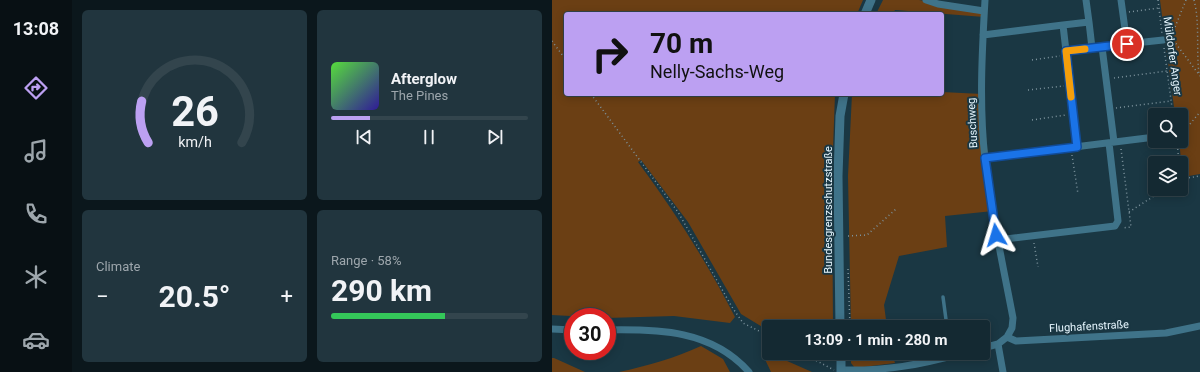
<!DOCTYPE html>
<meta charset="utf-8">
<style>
:root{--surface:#142932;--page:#21353e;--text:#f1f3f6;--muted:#9da6ac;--line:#33454d;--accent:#bca0f2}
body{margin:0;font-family:Roboto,sans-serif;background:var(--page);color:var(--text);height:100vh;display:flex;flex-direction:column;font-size:15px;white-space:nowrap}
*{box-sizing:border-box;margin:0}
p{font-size:13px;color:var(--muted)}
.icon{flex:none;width:22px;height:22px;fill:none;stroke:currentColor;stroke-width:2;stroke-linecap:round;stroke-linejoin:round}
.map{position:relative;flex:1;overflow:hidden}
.drawer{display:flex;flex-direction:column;gap:10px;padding:10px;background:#0b171c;width:480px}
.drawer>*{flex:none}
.banner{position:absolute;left:12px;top:12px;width:380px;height:84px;border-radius:4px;box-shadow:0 2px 10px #0003,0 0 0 1px var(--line);background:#bca0f2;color:#111;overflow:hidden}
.tools{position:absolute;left:596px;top:108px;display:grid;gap:8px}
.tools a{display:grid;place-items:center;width:40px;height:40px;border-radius:4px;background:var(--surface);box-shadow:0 2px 10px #0003,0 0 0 1px var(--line);font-size:20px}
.speed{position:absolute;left:12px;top:308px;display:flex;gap:8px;font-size:20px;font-weight:700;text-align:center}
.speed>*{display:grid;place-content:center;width:52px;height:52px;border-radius:50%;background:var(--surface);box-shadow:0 2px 10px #0003,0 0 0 1px var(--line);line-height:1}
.speed .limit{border:6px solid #d22;background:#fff;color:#111}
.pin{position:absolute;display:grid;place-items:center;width:34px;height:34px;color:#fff;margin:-17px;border:2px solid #fff;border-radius:50%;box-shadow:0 1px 4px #0007}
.me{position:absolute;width:44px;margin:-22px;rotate:353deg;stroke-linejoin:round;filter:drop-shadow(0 0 3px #0008)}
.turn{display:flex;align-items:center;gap:14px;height:84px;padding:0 20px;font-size:18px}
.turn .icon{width:52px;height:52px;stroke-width:2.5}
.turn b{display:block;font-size:28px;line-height:34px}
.big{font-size:30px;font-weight:700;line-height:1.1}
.drawer .tile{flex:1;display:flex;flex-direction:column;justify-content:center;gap:6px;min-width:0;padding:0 14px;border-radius:6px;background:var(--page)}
.drawer .dial{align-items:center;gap:0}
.dial svg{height:104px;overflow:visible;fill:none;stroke:var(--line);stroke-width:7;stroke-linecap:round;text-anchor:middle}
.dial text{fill:var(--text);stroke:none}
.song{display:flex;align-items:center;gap:12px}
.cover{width:48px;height:48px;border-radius:6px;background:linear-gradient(135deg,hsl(110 70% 55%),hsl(250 70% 35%))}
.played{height:4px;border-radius:2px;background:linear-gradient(90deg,var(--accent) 20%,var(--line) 20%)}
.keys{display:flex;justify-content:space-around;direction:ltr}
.heat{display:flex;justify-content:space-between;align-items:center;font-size:22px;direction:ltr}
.charge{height:6px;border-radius:3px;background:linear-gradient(90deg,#34c759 58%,var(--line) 0)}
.drawer .tiles{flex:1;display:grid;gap:10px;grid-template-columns:repeat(2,1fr)}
.trip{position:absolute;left:210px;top:320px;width:228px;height:40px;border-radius:4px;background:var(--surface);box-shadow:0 2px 10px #0003,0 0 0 1px var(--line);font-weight:700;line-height:40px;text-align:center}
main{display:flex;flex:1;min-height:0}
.dock{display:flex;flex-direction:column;width:72px;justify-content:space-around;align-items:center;background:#081014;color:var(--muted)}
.dock .icon{width:28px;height:28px}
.dock .current{color:var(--accent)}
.dock b{font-size:18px;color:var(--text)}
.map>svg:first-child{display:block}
.green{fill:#6b3f14}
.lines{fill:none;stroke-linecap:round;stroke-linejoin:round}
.path{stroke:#7d939d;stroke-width:1.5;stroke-dasharray:1 3;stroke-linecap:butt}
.service{stroke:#3f7389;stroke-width:3.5}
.minor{stroke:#3f7389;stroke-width:7}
.tertiary{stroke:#3f7389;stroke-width:9}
.route-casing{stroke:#114b97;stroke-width:10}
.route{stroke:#1a73e8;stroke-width:7}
.slow{stroke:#f59e0b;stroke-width:7}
.labels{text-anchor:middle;stroke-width:4;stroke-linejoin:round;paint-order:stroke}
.street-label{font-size:11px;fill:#e6f6fe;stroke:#1a3743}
</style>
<main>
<nav class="dock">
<b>13:08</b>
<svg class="icon current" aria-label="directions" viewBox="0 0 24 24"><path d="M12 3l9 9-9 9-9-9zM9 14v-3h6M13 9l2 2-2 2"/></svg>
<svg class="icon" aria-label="music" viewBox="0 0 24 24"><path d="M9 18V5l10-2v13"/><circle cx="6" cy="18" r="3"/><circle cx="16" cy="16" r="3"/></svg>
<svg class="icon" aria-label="phone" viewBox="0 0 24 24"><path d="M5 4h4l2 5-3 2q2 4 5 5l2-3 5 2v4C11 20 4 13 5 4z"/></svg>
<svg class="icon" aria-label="climate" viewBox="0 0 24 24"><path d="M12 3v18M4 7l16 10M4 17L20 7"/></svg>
<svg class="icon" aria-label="car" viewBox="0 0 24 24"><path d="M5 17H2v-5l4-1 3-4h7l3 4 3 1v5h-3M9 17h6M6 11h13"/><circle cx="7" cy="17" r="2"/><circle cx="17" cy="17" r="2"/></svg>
</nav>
<section class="drawer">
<div class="tiles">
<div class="tile dial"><svg viewBox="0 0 100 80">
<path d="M14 69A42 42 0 1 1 86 69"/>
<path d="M14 69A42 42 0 0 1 9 37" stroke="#bca0f2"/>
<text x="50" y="56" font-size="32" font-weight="700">26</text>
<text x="50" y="72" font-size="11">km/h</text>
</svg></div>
<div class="tile">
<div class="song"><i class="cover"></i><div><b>Afterglow</b><p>The Pines</p></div></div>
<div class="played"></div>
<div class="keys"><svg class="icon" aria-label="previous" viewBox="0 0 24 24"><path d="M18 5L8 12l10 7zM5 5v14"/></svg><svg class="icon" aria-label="pause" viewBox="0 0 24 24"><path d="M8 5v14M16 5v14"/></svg><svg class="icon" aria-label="next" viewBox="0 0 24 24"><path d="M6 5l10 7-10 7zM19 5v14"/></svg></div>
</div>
<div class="tile"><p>Climate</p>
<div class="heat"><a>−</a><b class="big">20.5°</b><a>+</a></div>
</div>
<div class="tile"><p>Range · 58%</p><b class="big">290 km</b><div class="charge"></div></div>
</div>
</section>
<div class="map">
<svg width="648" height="372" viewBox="0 0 648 372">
<rect width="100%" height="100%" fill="#1a3743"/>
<path class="green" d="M0,0H311L305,14H14V94H283L280,177L281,327H217V331L189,314L136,222L89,160L86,162C123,212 154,261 183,317L178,323L122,316L55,318L0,315Z
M331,0H367L432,11V17L343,10L341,14H324Z
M608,0H648V174L631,177L627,141H629V115H623Z
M390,92L430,94L441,211L393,216L395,247L347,256L332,305L335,327H299L296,176L300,94H390Z
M149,346L171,359L178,372H67C95,366 123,358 149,346Z
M213,350L217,353L260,372H219L209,351Z
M299,353H340L343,363L303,368L299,363Z
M0,358H2L33,372H0Z"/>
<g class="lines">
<path class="path" d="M606,0L610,34
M634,0L619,37L648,76
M642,0C648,23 644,49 647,74
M577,12L607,8
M0,41L14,60
M612,48L621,115
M480,60L508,56
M562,78L615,71
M476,90L512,86
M39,94L126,212L180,307L191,323L217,336
M564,108L619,101
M480,120L514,115
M629,131L633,130L648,112
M625,141L627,163
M569,149L579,227L570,228
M520,155L526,194
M629,179L648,176
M577,212L613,189
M296,236L315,235L344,209
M482,243L486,267
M296,269L298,327
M250,353L282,370"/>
<path class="service" d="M391,297L395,327"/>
<path class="minor" d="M374,0L386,4L432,11
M433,0C430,52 427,106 433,159C439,212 451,265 461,318L460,328L455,337
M534,0L537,22
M569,0L575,44
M431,35L511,25
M546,47L611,40
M550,47L562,142
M514,51L540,48L537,22L511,25L525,147
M433,158L603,137
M445,240L563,226L566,221L557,143
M0,329L21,330
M55,330C107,329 160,330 197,372
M446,344L451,372
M431,348L446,344L455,337L464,341L614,333L648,326
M289,370C335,371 367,365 411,353"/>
<path class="tertiary" d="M313,14L319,0
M288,327L286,176L288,116L292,94
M289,353V372"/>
</g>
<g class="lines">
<g class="route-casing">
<path id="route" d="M444,235L433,158L525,147L514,51L575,44"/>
</g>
<use href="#route" class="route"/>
<path class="slow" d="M519,97L514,51L533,49"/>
</g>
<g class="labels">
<g class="street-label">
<text transform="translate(621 56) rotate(82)" y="4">Müldorfer Anger</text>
<text transform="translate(420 123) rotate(-93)" y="4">Buschweg</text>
<text transform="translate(276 210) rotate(-90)" y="4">Bundesgrenzschutzstraße</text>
<text transform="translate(537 326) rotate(-3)" y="4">Flughafenstraße</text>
</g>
</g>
</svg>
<div class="tools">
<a><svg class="icon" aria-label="search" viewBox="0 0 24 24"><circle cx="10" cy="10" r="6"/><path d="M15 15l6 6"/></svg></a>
<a><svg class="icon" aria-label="layers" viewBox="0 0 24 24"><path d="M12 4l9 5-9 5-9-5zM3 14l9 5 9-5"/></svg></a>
</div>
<div class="speed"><div class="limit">30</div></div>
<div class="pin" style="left:575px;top:44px;background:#d93025"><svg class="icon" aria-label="arrive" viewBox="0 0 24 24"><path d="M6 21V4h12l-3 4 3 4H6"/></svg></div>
<svg class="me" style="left:444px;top:235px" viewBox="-20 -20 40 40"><path d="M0-17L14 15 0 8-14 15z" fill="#1a73e8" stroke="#fff" stroke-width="4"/></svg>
<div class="trip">13:09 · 1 min · 280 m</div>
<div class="banner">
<div class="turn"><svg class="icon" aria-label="right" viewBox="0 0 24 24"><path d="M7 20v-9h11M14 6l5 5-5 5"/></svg><div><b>70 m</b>Nelly-Sachs-Weg</div></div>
</div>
</div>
</main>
